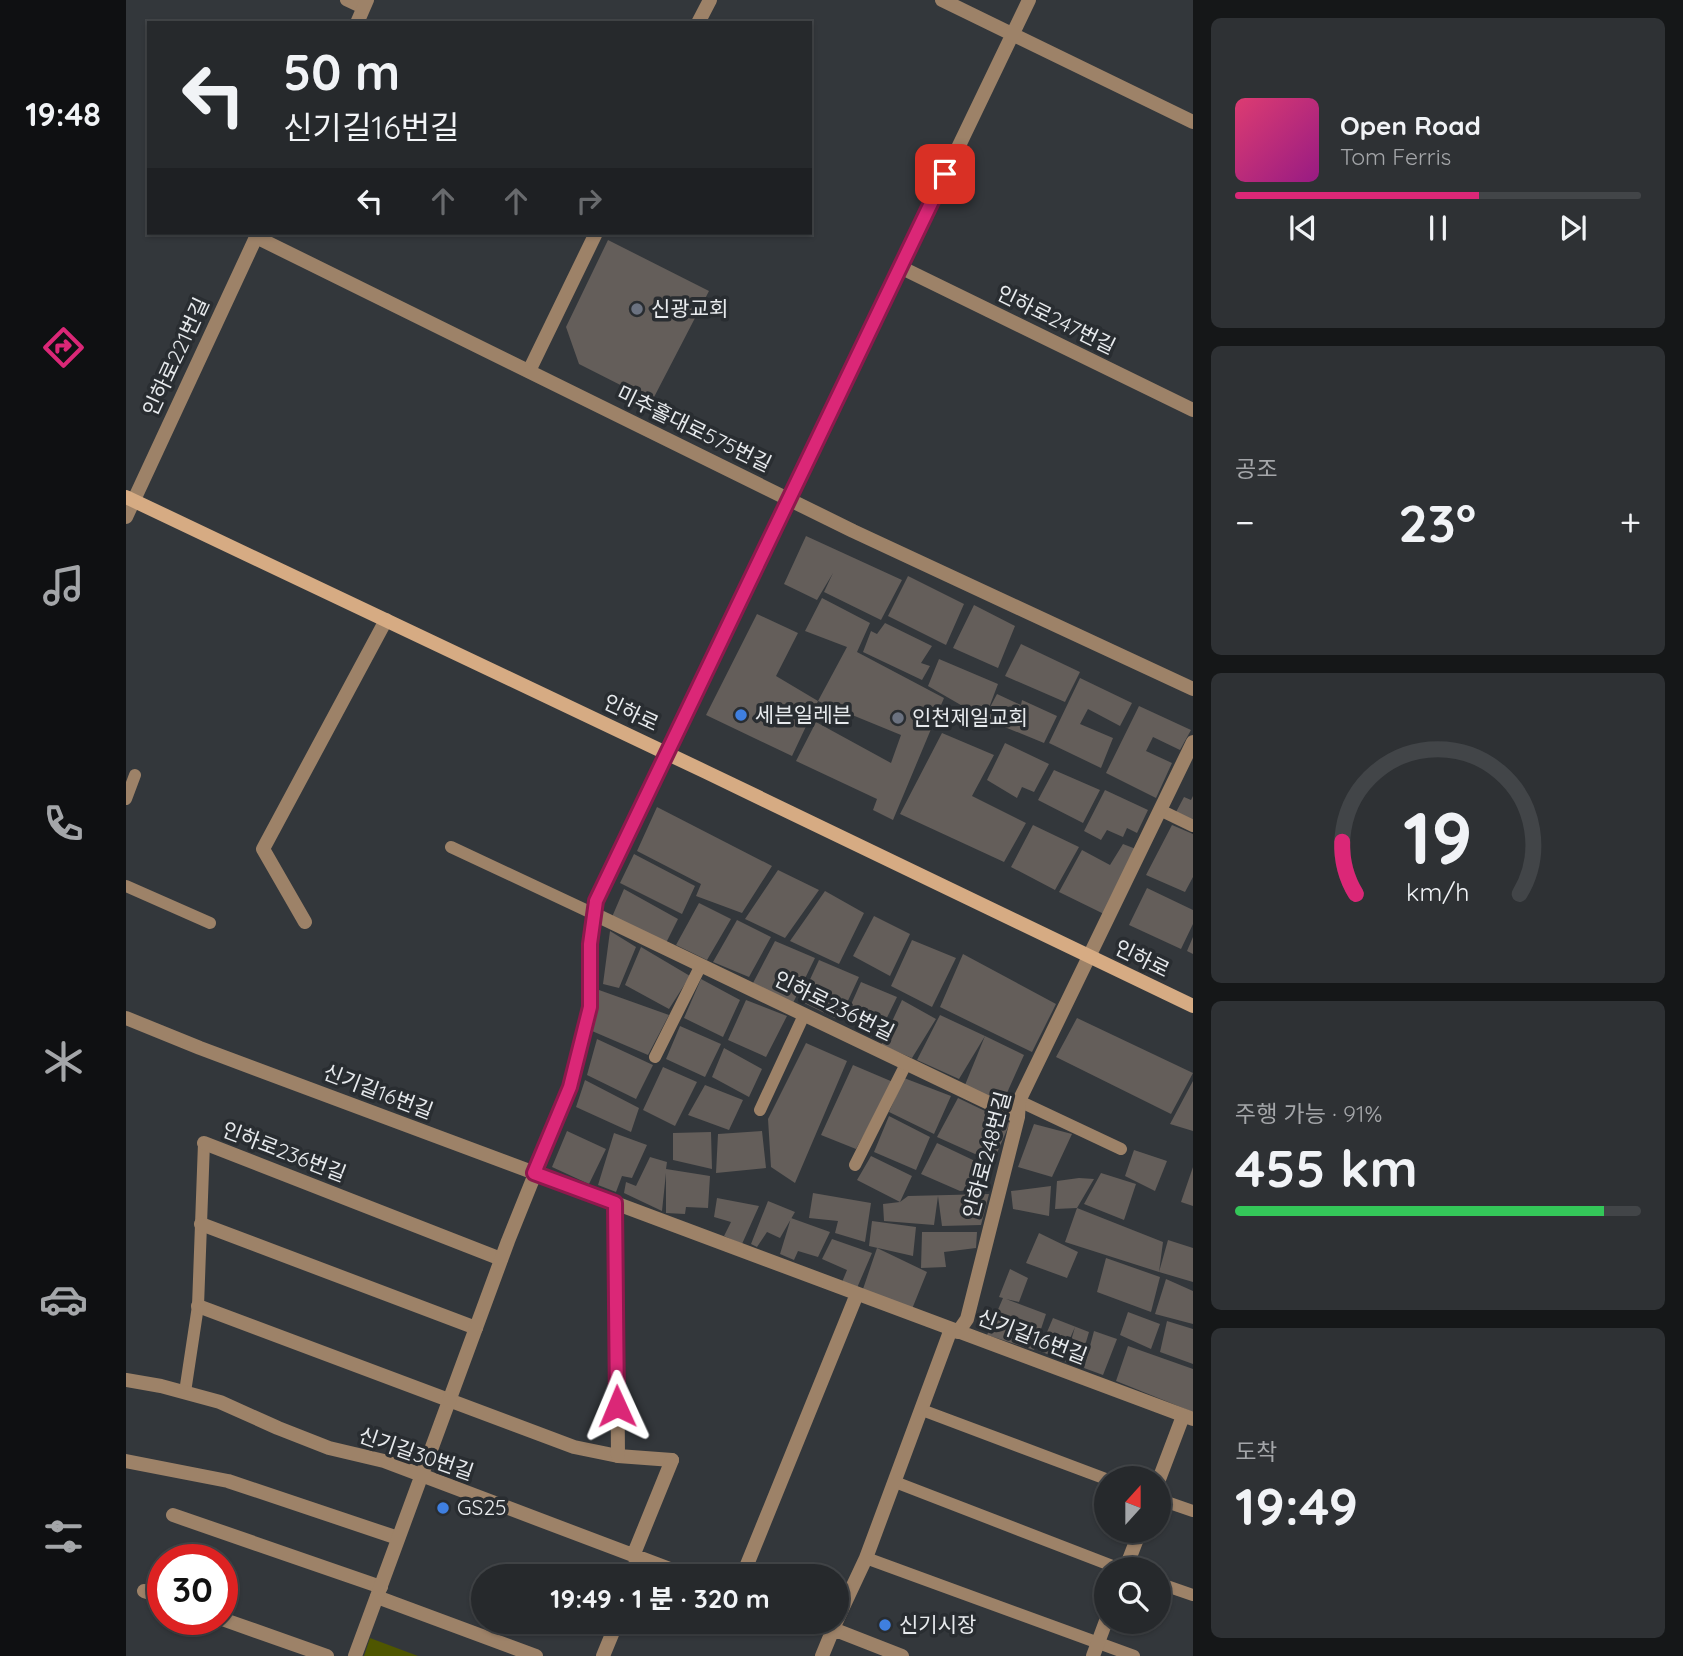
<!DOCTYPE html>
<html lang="ko">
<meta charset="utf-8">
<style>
:root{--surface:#26292c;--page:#2e3134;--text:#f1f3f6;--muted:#a4a6a9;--line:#424548;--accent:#db2777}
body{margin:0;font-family:Quicksand,"Noto Sans KR",sans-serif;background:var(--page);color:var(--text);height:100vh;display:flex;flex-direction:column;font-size:26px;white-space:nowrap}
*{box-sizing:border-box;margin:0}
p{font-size:23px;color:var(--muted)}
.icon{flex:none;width:38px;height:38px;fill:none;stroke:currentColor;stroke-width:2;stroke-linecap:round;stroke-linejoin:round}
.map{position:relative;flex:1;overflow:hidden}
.panel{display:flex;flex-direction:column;gap:18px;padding:18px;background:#151718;width:490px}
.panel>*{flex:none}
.hud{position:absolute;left:21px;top:21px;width:665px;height:214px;border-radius:0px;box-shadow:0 2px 5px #0004,0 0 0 2px var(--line);background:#26292c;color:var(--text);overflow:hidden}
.needle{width:46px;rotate:21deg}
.tools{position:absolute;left:968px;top:1466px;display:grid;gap:14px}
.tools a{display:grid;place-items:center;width:77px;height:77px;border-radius:50%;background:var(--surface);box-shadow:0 2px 5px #0004,0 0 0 2px var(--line);font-size:35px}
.speed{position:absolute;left:21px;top:1544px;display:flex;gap:14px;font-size:35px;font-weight:700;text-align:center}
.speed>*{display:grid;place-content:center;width:91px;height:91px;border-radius:50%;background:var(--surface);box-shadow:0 2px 5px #0004,0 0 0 2px var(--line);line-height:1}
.speed .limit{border:10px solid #d22;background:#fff;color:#111}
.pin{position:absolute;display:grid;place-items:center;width:60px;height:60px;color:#fff;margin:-30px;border-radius:14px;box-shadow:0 4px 10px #0006}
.me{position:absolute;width:77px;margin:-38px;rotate:359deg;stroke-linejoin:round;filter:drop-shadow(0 0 5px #0008)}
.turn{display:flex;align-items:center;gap:24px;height:147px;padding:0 21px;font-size:32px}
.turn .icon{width:91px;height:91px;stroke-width:2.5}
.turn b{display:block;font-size:49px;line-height:60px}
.lanes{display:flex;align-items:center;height:66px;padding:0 21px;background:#0003;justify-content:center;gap:35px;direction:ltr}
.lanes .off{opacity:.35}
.big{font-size:52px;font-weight:800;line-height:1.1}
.panel .card{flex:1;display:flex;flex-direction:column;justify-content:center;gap:10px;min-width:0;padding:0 24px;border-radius:10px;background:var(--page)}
.panel .dial{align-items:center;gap:0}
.dial svg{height:182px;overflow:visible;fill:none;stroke:var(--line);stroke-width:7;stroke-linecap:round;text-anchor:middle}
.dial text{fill:var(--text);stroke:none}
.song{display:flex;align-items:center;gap:21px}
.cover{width:84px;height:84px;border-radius:10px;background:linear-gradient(135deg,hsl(340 70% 55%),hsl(310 70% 35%))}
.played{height:7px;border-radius:4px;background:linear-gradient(90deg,var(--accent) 60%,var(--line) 60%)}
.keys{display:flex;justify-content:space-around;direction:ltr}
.heat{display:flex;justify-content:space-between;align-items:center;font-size:38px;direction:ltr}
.charge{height:10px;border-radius:5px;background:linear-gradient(90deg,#34c759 91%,var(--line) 0)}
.trip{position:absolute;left:345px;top:1564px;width:378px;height:70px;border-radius:35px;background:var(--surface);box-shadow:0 2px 5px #0004,0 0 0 2px var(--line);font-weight:800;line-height:70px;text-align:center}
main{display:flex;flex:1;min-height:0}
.tabs{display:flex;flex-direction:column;width:126px;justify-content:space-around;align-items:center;background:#0f1012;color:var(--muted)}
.tabs .icon{width:49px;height:49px}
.tabs .current{color:var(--accent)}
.tabs b{font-size:32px;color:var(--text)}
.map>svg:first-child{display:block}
.green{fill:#4f5600}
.building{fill:#645e5a}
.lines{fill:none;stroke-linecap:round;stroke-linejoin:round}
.service{stroke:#9d8268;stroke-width:12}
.pedestrian{stroke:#9d8268;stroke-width:14}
.minor{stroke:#9d8268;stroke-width:14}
.secondary{stroke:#d6ab83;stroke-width:14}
.route-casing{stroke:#8e194d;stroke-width:18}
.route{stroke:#db2777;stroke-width:12}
.worship-dot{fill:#6b7280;stroke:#292d31;stroke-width:2.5}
.shop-dot{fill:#3f7fe0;stroke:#292d31;stroke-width:2.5}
.labels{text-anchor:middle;stroke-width:7;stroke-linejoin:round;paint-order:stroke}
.poi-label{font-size:21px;fill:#e7eaed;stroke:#292d31;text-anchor:start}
.street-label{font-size:21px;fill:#e7eaed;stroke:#292d31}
</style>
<main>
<nav class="tabs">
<b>19:48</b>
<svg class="icon current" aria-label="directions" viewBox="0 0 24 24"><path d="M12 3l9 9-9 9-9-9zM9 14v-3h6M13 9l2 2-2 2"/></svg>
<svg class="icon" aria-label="music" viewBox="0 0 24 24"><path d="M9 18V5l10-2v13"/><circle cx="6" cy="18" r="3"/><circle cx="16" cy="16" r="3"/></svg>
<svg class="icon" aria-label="phone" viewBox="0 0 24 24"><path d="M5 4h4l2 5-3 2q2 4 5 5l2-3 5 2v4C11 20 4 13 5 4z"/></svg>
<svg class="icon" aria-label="climate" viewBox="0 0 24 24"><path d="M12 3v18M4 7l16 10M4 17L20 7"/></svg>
<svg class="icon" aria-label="car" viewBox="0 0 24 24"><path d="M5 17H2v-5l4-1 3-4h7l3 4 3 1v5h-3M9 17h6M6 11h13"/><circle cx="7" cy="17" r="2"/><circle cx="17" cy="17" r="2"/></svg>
<svg class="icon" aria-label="filters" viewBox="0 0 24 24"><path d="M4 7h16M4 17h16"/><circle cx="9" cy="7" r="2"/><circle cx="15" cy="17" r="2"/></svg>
</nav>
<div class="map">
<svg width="1067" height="1656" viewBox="0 0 1067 1656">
<rect width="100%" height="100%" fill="#33373b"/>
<path class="green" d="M244,1638L292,1656H238Z"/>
<path class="building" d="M482,240L583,291L526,401L453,364L440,327Z
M680,536L776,580L755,620L698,592L707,573L691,600L658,584Z
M782,576L838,604L820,645L762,616Z
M696,598L744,623L731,652L818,698L767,820L747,810L751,799L670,761L690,722L765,763L775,735L692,701L721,647L679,631Z
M848,605L889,626L872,668L827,648Z
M631,614L672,633L650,676L692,701L666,756L580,715Z
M759,623L806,646L795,663L804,666L796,680L737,652L745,631L751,634Z
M895,644L954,672L939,702L879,676Z
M813,659L872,684L861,713L871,694L895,705L896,700L931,716L918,743L859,719L802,686Z
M954,678L1006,703L994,726L962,709L954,724L987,738L975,768L923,743Z
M1013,706L1065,730L1054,750L1027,737L1020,751L1046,763L1030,798L980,773Z
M816,733L868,755L846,796L900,823L878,862L774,814Z
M879,743L923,764L908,792L896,787L891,798L861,780Z
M928,770L974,790L957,823L912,800Z
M979,790L1022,810L1011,833L1001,828L997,837L981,830L975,840L958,831Z
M1067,796V822L1049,814L1058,797L1065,800Z
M531,807L646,866L616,913L570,896L575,884L511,851Z
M907,825L953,847L929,890L885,867Z
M1046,825L1067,834V877L1059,892L1020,875Z
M997,844L1015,851L978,914L933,892L956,850L984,865Z
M508,854L569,886L556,914L494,883Z
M652,870L693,890L659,938L619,919Z
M1021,888L1067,910V924L1055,949L1003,925Z
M498,889L552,919L540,943L486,917Z
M699,891L738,913L713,964L664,941Z
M573,903L605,919L581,960L550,945Z
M748,916L784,934L764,976L727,956Z
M611,920L645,937L623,977L587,962Z
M484,931L510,947L493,988L477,984Z
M1067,937V954L1061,951Z
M786,940L830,958L806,1007L765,986Z
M649,941L689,958L667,1003L627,983Z
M515,947L564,976L543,1009L499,985Z
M837,954L930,1004L906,1052L814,1007Z
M693,960L733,977L713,1020L674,1001Z
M575,979L614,1000L597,1037L558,1018Z
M735,982L771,997L754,1032L719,1018Z
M473,990L543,1015L522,1055L466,1031Z
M620,1000L661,1016L640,1057L602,1040Z
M776,1000L810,1019L786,1058L755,1045Z
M814,1015L859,1036L833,1079L791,1060Z
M951,1018L1067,1073L1045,1114L930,1057Z
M554,1026L595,1044L579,1077L540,1059Z
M859,1036L898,1055L876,1104L839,1085Z
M471,1039L527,1065L510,1099L461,1075Z
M680,1043L721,1061L669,1183L645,1167L642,1119Z
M598,1048L636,1069L623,1097L586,1077Z
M727,1065L767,1082L730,1149L695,1135Z
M537,1067L571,1082L549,1126L517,1110Z
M778,1078L825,1096L808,1134L763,1112Z
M459,1080L513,1108L505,1132L450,1107Z
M1067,1081V1131L1044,1124Z
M579,1085L617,1100L603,1130L562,1115Z
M832,1098L884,1123L867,1162L811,1137Z
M763,1116L804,1137L790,1170L748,1152Z
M908,1124L946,1134L926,1177L892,1167Z
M441,1131L480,1149L463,1184L426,1167Z
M636,1131L640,1168L590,1173L592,1134Z
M585,1132L586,1169L547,1160V1133Z
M488,1133L521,1145L506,1178L496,1176L490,1192L472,1185Z
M811,1143L866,1169L858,1188L834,1191L795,1174Z
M1008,1150L1041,1161L1029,1191L999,1176Z
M745,1156L786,1176L774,1202L731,1180Z
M524,1157L541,1162L540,1169L584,1176L582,1208L560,1207L559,1214L540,1213V1173L536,1211L498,1193L500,1182L510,1186Z
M1067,1167V1206L1055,1202Z
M975,1173L1010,1184L998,1220L958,1204Z
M953,1178L968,1179L951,1208L929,1209L931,1181Z
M925,1186L923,1216L887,1209L885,1191Z
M687,1193L745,1203L739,1242L709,1233L712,1221L683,1218Z
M863,1194L855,1225L816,1226L812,1196L808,1225L758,1221L757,1204L774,1202L782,1196Z
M591,1198L633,1206L616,1244L598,1236L605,1222L588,1217Z
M642,1201L669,1212L654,1238L641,1232L631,1247L625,1244Z
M951,1208L1037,1242L1033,1272L939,1242Z
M665,1218L704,1232L692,1257L672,1251L668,1260L654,1254Z
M746,1221L790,1227L787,1256L743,1246Z
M796,1232H851L850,1248L818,1252L820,1267L795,1268Z
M913,1233L952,1252L941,1278L900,1263Z
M706,1239L746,1253L731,1288L714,1287L721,1270L696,1259Z
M1042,1240L1067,1248V1282L1033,1272Z
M751,1248L801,1272L786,1309L737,1289Z
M980,1258L1034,1277L1025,1312L971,1292Z
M884,1269L902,1278L893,1302L880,1299L920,1314L908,1350L861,1335L877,1298L873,1297Z
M1040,1279L1067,1291V1324L1029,1314Z
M1002,1312L1034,1324L1025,1349L994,1335Z
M927,1318L963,1332L953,1366L939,1362L949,1327L935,1359L913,1351Z
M1041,1321L1067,1329V1364L1034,1352Z
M968,1331L991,1339L977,1375L958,1368Z
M1002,1346L1067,1369V1412L990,1381Z"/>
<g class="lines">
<path class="service" d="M220,0L237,8
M0,799L9,775
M1034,810L1067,826
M325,847L468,914
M0,886L84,923
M529,1057L575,965
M893,1101L995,1149
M634,1110L678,1015
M729,1165L780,1064
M59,1392L72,1306L78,1143
M796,1410L980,1479
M769,1482L997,1570
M1032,1499L1067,1511
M740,1558L1008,1656
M1032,1583L1067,1595"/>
<path class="pedestrian" d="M78,1143L375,1259
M75,1224L350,1328
M72,1306L448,1447L492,1456L546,1460
M0,1461L102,1481L272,1538
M47,1515L255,1587
M509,1577L516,1559
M18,1591L37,1597
M251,1597L410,1656
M96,1619L201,1656
M477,1656L491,1622"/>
<path class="minor" d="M816,0L1067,122
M231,23L241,0
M572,23L584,0
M130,237L727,531L1067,689
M774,267L1067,410
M403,371L470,233
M0,517L132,233
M468,914L892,1117
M179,922L137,849L260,620
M0,1018L74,1048L1067,1419
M490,1203L492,1456
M832,1332L841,1319L892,1117L893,1101L1067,742
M0,1380L35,1386L94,1402L152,1428L203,1448L258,1461L565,1577
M1032,1482L1057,1416
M507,1556L546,1460
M999,1570L1014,1531
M616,1577L731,1294
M689,1622L776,1656
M710,1622L740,1558L825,1329
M229,1656L382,1241L444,1087L464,1007V944L470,901L903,0
M696,1656L710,1622
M967,1656L980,1621"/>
<path class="secondary" d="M0,497L580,772L1067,1006"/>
</g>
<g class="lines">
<g class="route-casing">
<path id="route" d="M491,1406L489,1203L408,1173L444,1087L464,1007V944L470,901L819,174"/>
</g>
<use href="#route" class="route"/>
</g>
<g class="worship-dot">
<circle cx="511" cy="309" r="7"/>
<circle cx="772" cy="718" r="7"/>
</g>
<g class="shop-dot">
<circle cx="615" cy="715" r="7"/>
<circle cx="317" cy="1508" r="7"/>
<circle cx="759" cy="1625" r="7"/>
</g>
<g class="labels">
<g class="poi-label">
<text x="525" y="316">신광교회</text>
<text x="629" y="722">세븐일레븐</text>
<text x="786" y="725">인천제일교회</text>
<text x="331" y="1515">GS25</text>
<text x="773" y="1632">신기시장</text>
</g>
<g class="street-label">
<text transform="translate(930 320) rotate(26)" y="7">인하로247번길</text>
<text transform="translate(50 357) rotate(-65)" y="7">인하로221번길</text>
<text transform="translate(568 429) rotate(26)" y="7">미추홀대로575번길</text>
<text transform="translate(505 713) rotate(25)" y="7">인하로</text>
<text transform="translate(1016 959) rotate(26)" y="7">인하로</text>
<text transform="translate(708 1006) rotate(26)" y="7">인하로236번길</text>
<text transform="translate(252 1092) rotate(21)" y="7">신기길16번길</text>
<text transform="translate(158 1152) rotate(21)" y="7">인하로236번길</text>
<text transform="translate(861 1155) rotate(-75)" y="7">인하로248번길</text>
<text transform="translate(906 1337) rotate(21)" y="7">신기길16번길</text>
<text transform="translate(290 1454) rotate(19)" y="7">신기길30번길</text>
</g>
</g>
</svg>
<div class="tools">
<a><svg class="needle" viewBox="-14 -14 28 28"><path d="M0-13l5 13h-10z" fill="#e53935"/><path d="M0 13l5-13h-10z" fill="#a4a6a9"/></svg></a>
<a><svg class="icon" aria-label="search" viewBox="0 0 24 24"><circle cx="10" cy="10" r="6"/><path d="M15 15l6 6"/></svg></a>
</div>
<div class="speed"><div class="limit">30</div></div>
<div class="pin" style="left:819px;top:174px;background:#d93025"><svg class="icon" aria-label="arrive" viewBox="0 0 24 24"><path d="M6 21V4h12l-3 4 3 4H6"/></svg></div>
<svg class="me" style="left:491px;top:1406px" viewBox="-20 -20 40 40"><path d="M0-17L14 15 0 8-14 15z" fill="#db2777" stroke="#fff" stroke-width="4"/></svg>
<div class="trip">19:49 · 1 분 · 320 m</div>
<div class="hud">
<div class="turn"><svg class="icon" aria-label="left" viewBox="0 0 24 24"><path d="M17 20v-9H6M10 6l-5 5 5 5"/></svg><div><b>50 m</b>신기길16번길</div></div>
<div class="lanes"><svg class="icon" aria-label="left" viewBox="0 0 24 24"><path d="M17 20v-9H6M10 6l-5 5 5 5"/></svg><svg class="icon off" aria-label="ahead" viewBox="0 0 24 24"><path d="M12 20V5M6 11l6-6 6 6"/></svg><svg class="icon off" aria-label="ahead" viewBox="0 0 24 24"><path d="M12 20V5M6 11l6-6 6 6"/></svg><svg class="icon off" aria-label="right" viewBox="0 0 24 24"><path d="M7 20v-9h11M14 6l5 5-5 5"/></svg></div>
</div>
</div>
<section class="panel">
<div class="card">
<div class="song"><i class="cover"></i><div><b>Open Road</b><p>Tom Ferris</p></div></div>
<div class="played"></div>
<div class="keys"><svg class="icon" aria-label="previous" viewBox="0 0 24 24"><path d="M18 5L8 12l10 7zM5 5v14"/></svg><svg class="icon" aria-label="pause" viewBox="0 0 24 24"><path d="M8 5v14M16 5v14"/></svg><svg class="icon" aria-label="next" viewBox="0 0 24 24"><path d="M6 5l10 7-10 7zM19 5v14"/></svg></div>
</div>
<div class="card"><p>공조</p>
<div class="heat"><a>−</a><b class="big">23°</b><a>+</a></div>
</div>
<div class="card dial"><svg viewBox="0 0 100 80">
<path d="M14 69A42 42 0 1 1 86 69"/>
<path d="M14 69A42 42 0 0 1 8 46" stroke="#db2777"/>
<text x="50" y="56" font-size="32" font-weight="700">19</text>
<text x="50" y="72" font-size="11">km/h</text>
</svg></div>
<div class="card"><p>주행 가능 · 91%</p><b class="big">455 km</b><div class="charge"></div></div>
<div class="card"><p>도착</p><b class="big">19:49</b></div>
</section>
</main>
